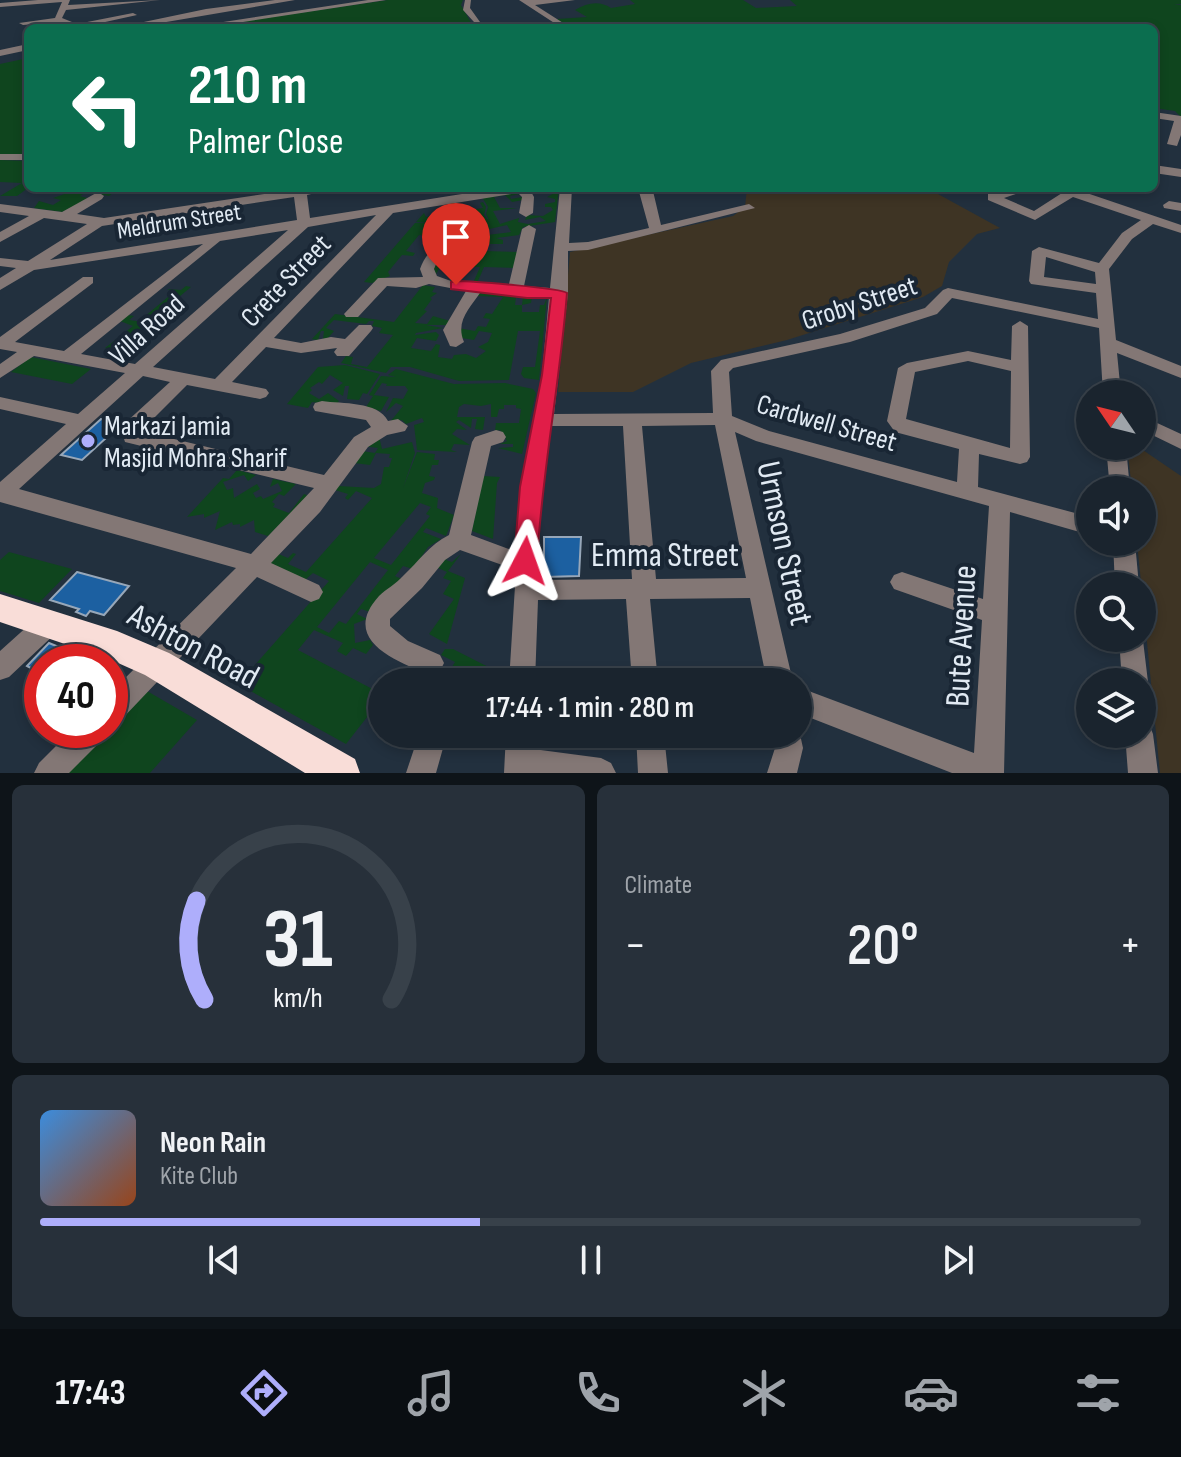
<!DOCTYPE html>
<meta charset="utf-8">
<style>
:root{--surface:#1a242e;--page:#27303a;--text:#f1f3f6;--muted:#9fa4aa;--line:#38414a;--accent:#aeaefb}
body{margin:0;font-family:"Sofia Sans Condensed",sans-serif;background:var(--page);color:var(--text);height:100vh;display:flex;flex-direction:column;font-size:30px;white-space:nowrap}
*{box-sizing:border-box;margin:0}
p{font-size:26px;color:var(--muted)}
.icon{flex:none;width:44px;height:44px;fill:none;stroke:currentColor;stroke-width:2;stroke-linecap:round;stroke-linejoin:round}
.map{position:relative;height:773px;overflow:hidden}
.details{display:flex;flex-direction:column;gap:12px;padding:12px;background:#0e1419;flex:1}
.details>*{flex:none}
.top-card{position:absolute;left:24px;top:24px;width:1134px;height:168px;border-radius:12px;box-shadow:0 4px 12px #0003,0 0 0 2px var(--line);background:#0b6e4f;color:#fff;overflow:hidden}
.needle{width:52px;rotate:305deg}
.tools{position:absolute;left:1076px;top:380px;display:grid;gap:16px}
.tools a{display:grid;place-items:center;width:80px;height:80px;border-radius:50%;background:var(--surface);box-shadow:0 4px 12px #0003,0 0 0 2px var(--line);font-size:40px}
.speed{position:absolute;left:24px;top:644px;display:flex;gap:16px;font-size:40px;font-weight:700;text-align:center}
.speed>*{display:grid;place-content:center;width:104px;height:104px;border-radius:50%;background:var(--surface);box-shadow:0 4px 12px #0003,0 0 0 2px var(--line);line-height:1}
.speed .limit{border:12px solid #d22;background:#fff;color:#111}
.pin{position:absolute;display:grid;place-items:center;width:68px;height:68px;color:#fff;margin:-82px -34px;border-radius:50% 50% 50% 0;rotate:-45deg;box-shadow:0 0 8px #0007}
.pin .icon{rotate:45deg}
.me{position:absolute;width:88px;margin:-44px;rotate:4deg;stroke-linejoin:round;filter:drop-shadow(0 0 6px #0008)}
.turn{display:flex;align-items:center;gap:28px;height:168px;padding:0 32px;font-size:36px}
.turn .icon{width:104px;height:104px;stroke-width:2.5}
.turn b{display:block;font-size:56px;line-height:68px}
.big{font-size:60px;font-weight:600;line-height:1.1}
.details .card{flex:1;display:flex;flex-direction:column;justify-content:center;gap:12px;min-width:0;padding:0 28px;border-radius:12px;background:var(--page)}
.details .dial{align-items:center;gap:0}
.dial svg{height:208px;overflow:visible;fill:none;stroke:var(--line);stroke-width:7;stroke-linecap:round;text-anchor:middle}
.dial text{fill:var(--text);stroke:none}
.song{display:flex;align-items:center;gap:24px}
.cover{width:96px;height:96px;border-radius:12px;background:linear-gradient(135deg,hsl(210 70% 55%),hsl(20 70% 35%))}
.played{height:8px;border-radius:4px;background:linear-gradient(90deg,var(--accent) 40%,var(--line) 40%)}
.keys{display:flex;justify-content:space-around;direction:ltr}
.heat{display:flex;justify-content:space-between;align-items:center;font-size:44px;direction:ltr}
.details .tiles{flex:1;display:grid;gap:12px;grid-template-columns:1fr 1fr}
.card:last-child{grid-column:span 2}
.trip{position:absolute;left:368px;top:668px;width:444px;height:80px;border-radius:40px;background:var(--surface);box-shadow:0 4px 12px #0003,0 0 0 2px var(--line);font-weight:600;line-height:80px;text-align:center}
.dock{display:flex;height:128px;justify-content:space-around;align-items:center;background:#0a0e12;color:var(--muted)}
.dock .icon{width:56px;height:56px}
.dock .selected{color:var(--accent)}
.dock b{font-size:36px;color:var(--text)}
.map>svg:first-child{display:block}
.industrial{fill:#3e3424}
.green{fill:#0f451e;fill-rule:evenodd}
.building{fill:#1c60a1;stroke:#97a7b9;stroke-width:2}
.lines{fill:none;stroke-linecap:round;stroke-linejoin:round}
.minor{fill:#837775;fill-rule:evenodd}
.highway{fill:#f9ddd8;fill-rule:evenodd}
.route{fill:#e11d48;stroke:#92132f;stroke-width:2}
.poi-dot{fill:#aeaefb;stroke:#192634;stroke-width:3}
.labels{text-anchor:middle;stroke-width:8;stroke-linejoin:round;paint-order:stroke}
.far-street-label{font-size:24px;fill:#e1eaf3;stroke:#192634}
.street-label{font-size:28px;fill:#e1eaf3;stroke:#192634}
.poi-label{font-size:28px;fill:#e1eaf3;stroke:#192634;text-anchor:start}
.near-street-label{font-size:34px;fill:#e1eaf3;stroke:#192634}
</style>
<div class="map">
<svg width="1181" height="773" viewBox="0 0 1181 773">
<rect width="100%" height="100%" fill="#22303e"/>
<path class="industrial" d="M747,188H927L1000,228L977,234L949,262L942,286L923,297L787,340L691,363L633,392H558L570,252L733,216L745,207Z
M1127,446H1137L1181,476V773H1160L1137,542H1142V490H1132Z"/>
<path class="green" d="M388,0H463L461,5L474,28H195Z
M630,0H743L756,8L797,6L790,0H1181V4H1174L1181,5V117L1175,111L1154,108V28H571L557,19L587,17L575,10C587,3 599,0 611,8L635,4Z
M28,58V154H0V64Z
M0,160L28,161V188L17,196H0L22,183L0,182Z
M82,188H129L118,189L109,196L98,194L103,191C95,190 86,191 80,196L90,199L62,212L34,208L39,201L53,205L61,200L53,198Z
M539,188H559L555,222L523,227L519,235L496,238L503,240V244H486L487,235L511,232L507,225L485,230L478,222L447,227L438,224L427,229L433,233L429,236L419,235L406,251L415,253L413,256L402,255L388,272L390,276L372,283L364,282L415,223L431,222H416L424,213L426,217L455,212L449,202H454L458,212L483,208L480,203L483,202L486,207L484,215L489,221L486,214L488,207L482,197L512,192L520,194L510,196L511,199L522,197L523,200L512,202L505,195L494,197L500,208H517L493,211L500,224L519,218L518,222L528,224L546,221L540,217L525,220L527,215L543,216L553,210L551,207H545V204L555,202V199L547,197L556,192L542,188L530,191Z
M478,246H485L484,251L519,252L515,268L484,267L478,281H474L480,267H461L459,273L458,267L441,266L436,274L433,267L437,258H445L446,254H460L461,251H477Z
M423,285L435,287L432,292L437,293L430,298L432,299L424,310L427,311L415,323L427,324L433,316L450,321L446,325H426L443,328L416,333L415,335L436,332L439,335L436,341L417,338L411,348L431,351L436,344L440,345L438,357L452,359L454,355L466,354L476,358L486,351L478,347L488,342L492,333L479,331L474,340L462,338L458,328L475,331L478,326L486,327L490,319L483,318L486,313L492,314L503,297L477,296L480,292L488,290L516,297L515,305H522L523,297H532L531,303L522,305V312H539L540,305H544L547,297L539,380L524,378L521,374L523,367H535L540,331H518L509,380L459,381L410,367H391L386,373L341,363L346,356L353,357L351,364L367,367L393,335L379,333L382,328L372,326L374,321H369L366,324L334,320L326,328L334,331L328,338L323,339L324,331H321L318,340L312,339L335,314L394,322Z
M186,286L191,287L115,350L105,348L133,326L120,321L128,315L134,316L129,320L143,322L148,318L144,317L174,292L167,289L181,290Z
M31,357L91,369L72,384L11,372Z
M345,365L380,374L367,394L363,393L359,400L347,399L349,386H345L343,396L333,390L343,383L330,375L322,384L319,382L310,388L312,390L309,393L319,399L328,393L339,401L336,405L312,402L308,408L287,404L318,367Z
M396,369L454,384L505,383L533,389L536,393L522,454L498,448L513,447V444H500L507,441L500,430L495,431L496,423H519L521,409L516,408V405H504V409H499L497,417H491V404L481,406L464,404L459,407L457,417H485L483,430L475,429L477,419H472L471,428L459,420L456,422L467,430L457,429L452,434L470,445L454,444L451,450L457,452L417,450L414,425L424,422L422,418L406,424L402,420L390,422L403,406L396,403L386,412L393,398L403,399L408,390L405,386H386L387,384L382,383L374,395L389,397L381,411L366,407L373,396L369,395L381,376L396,377L388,375Z
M379,436L382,449L412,442L415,453L403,488L417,452L435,454L434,460H439L438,465H432L429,476L435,477L434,480L425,483L422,493L438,498L437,508L454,515L446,536L426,528L423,532L441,539L428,547L413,569L403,566L395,576L404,580L370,612L361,609L357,614L367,619L354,624L355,643L370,640L373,645L366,654L353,648L346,656L337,651L343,643L314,630L298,650L382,694V704L378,703L346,744L238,684L329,581L313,573L305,580L268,566L276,553L288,558L293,553L296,554L288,564L306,572L372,498L356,491L348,500L345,498L348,494L335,490L338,486L374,488L381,484L384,467H389L392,458H389L390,454L376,453L370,465L354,463L362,451L375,453L378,448L363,446ZM420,503L431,507L426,514L430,516L391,565L374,558ZM370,562L388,570L346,624L339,621L329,633L317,627Z
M237,470L256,475L248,481L244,475L223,482L227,490L233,488L234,498L257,484L260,489L253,493L256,498L261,496L263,499L282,491L278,483L270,487L273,479L296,484L284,496L279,494L272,502L275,504L273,507L289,513L304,494L309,496L268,536L255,532L254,520L240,527V524L233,525L232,522L215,530L220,511L204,518V514L187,517L223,478L229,479Z
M483,476L500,477L497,483L493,539L472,531Z
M9,552L72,569L39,603L0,591V560Z
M452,552L446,560L452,562L461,554L448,571L465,578L447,644L429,634L454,599L443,594L451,581L443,578L447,572L436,567Z
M445,649H453L506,676V682H487L484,679L478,682L470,673C452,687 428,684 408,675L414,666L444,680L455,662L441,655Z
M147,691L197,720L150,773H68Z"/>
<path class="building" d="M101,419L110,421L104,426L117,428L82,460L61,455Z
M544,537H581L579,576L544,577Z
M77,572L129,586L104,615L90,611L86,616L76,612L79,609L50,600Z
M49,643L95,662H42V682L36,687L27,681L38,672L27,666Z"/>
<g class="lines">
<path class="minor" d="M38,0H70L68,5L160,0L66,10L62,18L77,24L133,13L137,15L78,28L59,22L23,25L19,23L55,18L62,2L0,7V3Z
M275,0H295L131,28H115L206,9Z
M368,0H386L204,28H184Z
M465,0H471L470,8L480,22H474L463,10Z
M519,0H575L535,5L571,28H562Z
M28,44V50L0,56V50Z
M1154,112L1181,116V135L1177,146L1167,144L1174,121L1154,118Z
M0,154H28V160H0Z
M1154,165L1181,169V177L1154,173Z
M305,188H336L307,195L310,218L500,188H529L534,197L533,213L526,217L519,213L522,197L518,193L393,213L274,338L301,343L331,337L345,339L359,325H371L373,328L371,331L349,356H337L334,352L337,348L301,353L266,347L232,382L266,389L269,393L266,397L260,399L187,385L141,431L324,475L354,437L371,427L366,420L315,411L313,407L315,403L322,401C342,404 378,401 388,421L398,419L408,426L405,431L387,435L368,447L320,512L271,563L319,585L323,592L319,599L311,602L257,577L120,721L110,725V693L236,568L0,502V482L66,424L0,409V397L78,414L125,373L34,356L0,378V364L17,352L0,349V337L83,277H93V283L15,342L64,351L203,244L34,270L0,290V278L16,268L0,266V258L28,261L87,224L44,218L0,242V232L29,216L0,212V204L62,212L98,192L104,196L102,199L77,214L104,218ZM294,197L297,220L50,260L102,226ZM376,215L215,379L153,367L308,227ZM288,230L135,364L81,354L220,241ZM143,376L170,382L124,424L121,429L125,442L314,488L251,554L19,489Z
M560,188H572L569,243L588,242L649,228L638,188H651L653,191L661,225L749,204L755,208L588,250L568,251V293L554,414L713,413L711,371L721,360L840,334L925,308L943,290L948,288L1098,319L1096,293L1031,284L1029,281L1032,251L1039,247L1099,263L1122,233L1141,220L1073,197L1035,220L988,200V194L1013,188H1034L1004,198L1034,211L1062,193L1058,188H1072L1181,225V233L1153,224L1132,239L1109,269L1116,340L1181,366V378L1117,353L1121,394H1103L1099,328L952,298L937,314L850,342L733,368L729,372L732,416L769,431L957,482L959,449L895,432L887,421L898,368L907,363L968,351L1011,360L1012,326L1020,321L1028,326L1030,457L1027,462L1020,464L979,454L978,487L1090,517V535L1010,512L1004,773H952L798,713V687L974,753L982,620L894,589L890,582L894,575L902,572L983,599L989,506L756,441L735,432L793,682H767L750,598L650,599L658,682H632L626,599L538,600L535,682H509L516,570L460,550L445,560L422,588L390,619V626L408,641L440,655L444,663L440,671L431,675C397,662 339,640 379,596C386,589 396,584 403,576C419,561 429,545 449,535L472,442L475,437L496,430L503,432L506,437L503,442L491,446L471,535L517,552L521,487L542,375L549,297L482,290C470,308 455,321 464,342L456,347L450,346L443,330L466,291L429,284L416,288L387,286L358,317H346L344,314L378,278L423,277L420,269C430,241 455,235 482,230L489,234L487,237C464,242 443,245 434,269L437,276L451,281L509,284L522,229L529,225L536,229L524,286L550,288ZM1046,257L1095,272L1096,284L1044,277ZM968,361L1011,371L1010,448L906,419L915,372ZM715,425L746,578L656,579L642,426ZM551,426H623L632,579L538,580L541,487Z
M1169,201L1181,203V211L1164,208L1163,205Z
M1142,416L1181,434V449L1142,430Z
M1106,446H1126L1130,490H1110Z
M1113,542H1135L1139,586H1115Z
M49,612L58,615L61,623L58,631L9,677L0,680V651L40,615Z
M1142,632L1148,682L1142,692V682H1122L1119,638H1142Z
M1142,721L1149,724L1153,734L1158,773H1128L1125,734H1142Z
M798,725L803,748L797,773H767L775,748L774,734H798Z
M72,730H106L102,740L69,773H34L39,763Z
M419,734H447L436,773H406Z
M506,734H534L533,749L601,758L611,763L616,773H504Z
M636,734H664L668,773H638Z"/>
<path class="highway" d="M0,594L117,631L169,653L355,759L360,773H305L145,675L109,659L0,622Z"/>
</g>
<path class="route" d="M456,281C471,281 561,288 567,293C560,383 542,471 537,561L534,568L525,571L517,568L514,561L520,487L542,375L551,298H527L451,289V282Z"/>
<circle class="poi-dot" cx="88" cy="441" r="8"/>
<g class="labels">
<g class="far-street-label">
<text transform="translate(179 221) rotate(-9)" y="8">Meldrum Street</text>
</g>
<g class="street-label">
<text transform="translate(285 280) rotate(-46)" y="10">Crete Street</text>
<text transform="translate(859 302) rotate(-18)" y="10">Groby Street</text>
<text transform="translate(146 329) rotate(-42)" y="10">Villa Road</text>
<text transform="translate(827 422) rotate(16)" y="10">Cardwell Street</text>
</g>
<g class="poi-label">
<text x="104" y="435">Markazi Jamia<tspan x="104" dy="32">Masjid Mohra Sharif</tspan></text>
</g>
<g class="near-street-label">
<text transform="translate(786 543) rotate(78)" y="12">Urmson Street</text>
<text x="665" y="566">Emma Street</text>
<text transform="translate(960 636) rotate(-87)" y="12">Bute Avenue</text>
<text transform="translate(194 645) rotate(28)" y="12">Ashton Road</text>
</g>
</g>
</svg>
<div class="tools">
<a><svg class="needle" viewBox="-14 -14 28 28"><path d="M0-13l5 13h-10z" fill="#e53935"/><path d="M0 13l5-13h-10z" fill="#9fa4aa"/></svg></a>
<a><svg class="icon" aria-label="sound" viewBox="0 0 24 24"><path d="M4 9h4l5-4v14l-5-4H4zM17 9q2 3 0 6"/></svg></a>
<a><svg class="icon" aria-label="search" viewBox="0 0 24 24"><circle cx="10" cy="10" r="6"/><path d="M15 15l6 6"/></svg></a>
<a><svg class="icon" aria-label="layers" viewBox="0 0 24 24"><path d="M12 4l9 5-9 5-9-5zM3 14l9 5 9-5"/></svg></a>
</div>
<div class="speed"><div class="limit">40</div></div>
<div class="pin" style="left:456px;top:285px;background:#d93025"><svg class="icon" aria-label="arrive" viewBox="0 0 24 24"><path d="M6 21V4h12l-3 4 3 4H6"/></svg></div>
<svg class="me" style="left:525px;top:561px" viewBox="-20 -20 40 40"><path d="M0-17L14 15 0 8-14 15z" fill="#e11d48" stroke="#fff" stroke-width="4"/></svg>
<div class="trip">17:44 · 1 min · 280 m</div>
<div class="top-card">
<div class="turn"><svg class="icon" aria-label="left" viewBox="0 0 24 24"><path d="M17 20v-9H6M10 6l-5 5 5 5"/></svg><div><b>210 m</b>Palmer Close</div></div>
</div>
</div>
<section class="details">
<div class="tiles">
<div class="card dial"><svg viewBox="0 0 100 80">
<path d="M14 69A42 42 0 1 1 86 69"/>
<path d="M14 69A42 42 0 0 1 11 31" stroke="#aeaefb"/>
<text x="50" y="56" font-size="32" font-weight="700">31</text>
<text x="50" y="72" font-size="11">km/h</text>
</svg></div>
<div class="card"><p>Climate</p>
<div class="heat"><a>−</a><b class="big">20°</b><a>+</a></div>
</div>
<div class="card">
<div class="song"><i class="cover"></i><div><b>Neon Rain</b><p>Kite Club</p></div></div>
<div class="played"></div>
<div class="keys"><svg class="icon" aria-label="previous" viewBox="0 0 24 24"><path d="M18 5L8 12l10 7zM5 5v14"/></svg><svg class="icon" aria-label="pause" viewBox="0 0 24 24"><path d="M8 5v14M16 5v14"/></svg><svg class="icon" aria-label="next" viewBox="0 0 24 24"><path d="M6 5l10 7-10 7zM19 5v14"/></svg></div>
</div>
</div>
</section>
<nav class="dock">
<b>17:43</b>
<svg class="icon selected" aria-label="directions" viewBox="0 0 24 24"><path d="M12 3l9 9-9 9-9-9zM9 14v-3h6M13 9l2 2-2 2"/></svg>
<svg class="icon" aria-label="music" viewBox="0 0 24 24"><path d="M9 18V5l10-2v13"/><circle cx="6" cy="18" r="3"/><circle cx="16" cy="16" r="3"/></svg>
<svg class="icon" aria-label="phone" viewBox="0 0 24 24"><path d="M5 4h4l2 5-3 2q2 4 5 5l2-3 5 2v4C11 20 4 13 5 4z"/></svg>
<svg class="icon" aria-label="climate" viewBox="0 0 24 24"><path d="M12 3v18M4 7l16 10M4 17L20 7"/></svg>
<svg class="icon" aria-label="car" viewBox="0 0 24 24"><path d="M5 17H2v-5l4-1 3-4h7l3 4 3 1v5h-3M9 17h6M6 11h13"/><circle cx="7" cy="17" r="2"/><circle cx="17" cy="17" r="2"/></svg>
<svg class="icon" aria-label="filters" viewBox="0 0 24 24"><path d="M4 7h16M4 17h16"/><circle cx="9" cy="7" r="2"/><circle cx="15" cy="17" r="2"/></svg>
</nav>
